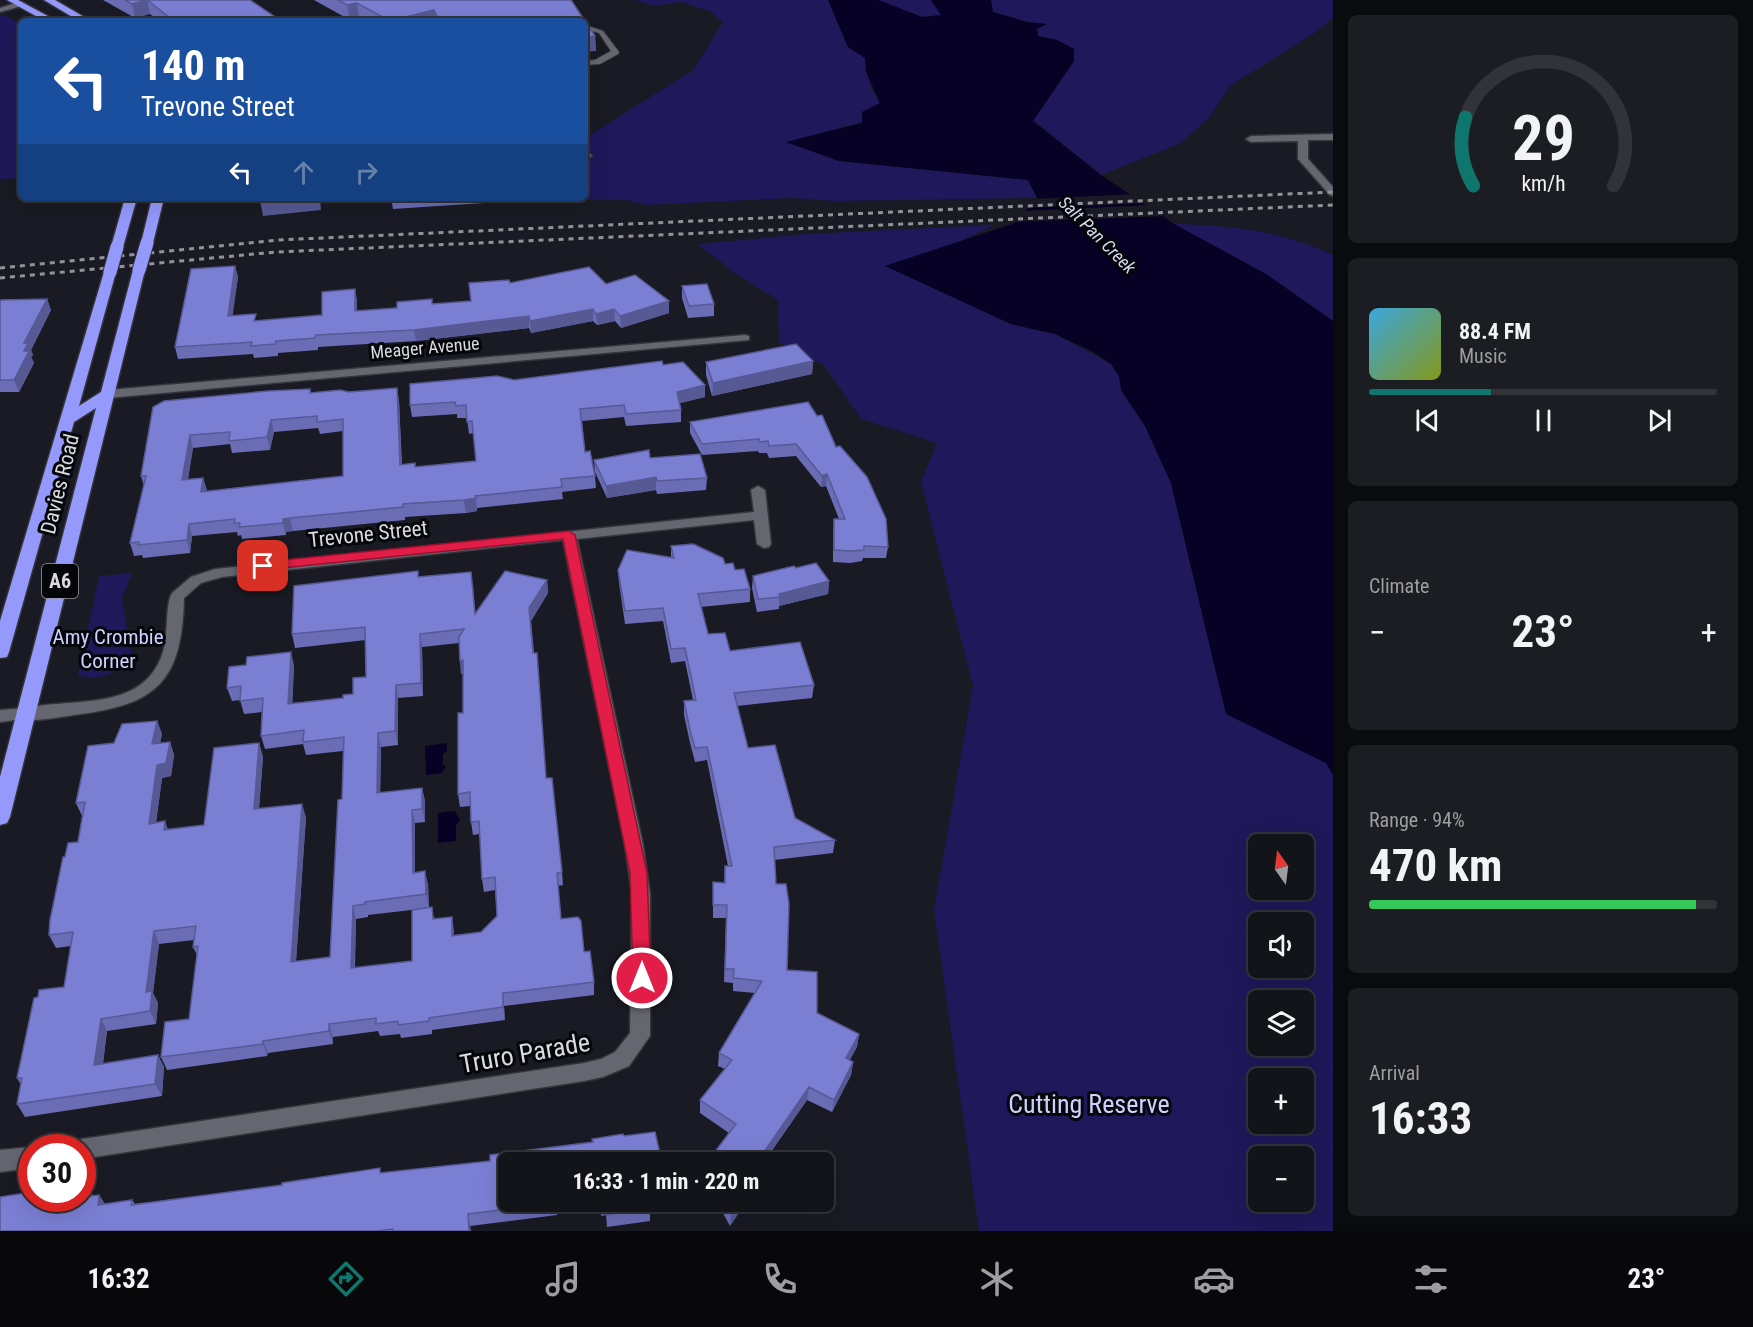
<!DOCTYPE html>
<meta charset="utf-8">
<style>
:root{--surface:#13141a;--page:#1c1d23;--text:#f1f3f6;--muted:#9d9ea2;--line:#323339;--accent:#0f766e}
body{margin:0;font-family:"Roboto Condensed",sans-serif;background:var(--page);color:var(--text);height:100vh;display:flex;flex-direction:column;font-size:22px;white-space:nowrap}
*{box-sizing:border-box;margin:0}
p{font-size:20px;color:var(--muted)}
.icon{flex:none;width:33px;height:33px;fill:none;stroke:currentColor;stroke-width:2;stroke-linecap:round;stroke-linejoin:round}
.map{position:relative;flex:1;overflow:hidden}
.drawer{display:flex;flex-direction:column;gap:15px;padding:15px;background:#0a0b0e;width:420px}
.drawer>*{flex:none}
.guide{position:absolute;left:18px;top:18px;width:570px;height:183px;border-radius:9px;box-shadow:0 6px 24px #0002,0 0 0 2px var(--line);background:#1a4fa0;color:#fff;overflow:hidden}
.needle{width:39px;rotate:346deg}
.fabs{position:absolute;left:1248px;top:834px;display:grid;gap:12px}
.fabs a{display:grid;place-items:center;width:66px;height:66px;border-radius:9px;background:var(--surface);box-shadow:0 6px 24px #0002,0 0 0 2px var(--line);font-size:30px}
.speed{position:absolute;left:18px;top:1134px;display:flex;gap:12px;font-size:30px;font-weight:700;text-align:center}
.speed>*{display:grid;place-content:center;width:78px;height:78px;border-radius:50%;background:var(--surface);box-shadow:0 6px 24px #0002,0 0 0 2px var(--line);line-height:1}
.speed .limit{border:9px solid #d22;background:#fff;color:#111}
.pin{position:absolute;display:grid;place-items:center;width:51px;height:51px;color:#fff;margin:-26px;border-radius:12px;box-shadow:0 3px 9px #0006}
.me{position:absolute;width:66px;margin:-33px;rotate:0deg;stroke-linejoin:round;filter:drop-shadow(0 0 4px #0008)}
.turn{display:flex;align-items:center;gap:21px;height:126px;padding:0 24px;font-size:27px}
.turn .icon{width:78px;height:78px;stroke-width:2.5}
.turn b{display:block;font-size:42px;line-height:51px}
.lanes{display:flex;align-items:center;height:57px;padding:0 24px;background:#0003;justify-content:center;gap:30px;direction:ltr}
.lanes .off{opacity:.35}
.big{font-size:45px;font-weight:700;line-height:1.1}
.drawer .card{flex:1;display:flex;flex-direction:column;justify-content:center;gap:9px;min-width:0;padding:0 21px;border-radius:9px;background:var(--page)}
.drawer .dial{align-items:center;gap:0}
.dial svg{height:156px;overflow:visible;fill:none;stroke:var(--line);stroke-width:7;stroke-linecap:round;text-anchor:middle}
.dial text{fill:var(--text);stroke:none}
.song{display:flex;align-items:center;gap:18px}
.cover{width:72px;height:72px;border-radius:9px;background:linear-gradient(135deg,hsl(200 70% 55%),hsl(70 70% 35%))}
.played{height:6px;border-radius:3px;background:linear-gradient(90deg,var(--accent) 35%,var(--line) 35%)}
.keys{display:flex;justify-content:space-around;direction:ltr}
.heat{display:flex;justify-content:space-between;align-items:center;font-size:33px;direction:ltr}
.charge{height:9px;border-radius:4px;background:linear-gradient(90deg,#34c759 94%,var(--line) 0)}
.trip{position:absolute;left:498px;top:1152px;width:336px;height:60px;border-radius:9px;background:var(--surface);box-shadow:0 6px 24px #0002,0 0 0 2px var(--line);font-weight:700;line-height:60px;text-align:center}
.tabs{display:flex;height:96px;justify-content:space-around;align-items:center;background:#08080a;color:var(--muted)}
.tabs .icon{width:42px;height:42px}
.tabs .on{color:var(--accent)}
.tabs b{font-size:27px;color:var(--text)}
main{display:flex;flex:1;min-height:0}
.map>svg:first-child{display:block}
.green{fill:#1f185a;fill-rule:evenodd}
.water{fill:#060125}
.pier{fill:#191a23}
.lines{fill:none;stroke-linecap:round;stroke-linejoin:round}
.lane-casing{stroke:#34343b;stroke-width:2}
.street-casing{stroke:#34343b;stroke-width:3}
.secondary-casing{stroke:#34343b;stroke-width:3}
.highway-casing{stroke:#34343b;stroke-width:3}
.lane{fill:#656670;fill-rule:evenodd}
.street{fill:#656670;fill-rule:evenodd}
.secondary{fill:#656670;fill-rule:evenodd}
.highway{fill:#9599fc;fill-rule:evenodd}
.rail{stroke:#92939a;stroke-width:3;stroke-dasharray:5 5;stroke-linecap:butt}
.highway-bridge-casing{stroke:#34343b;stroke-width:15;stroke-linecap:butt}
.highway-bridge{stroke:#9599fc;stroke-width:13}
.wall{fill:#6a6db6;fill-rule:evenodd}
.shaded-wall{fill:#565994}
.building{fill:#7b7fd4;stroke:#565994;stroke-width:1.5;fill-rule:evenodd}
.route{fill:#e11d48;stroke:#92132f;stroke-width:1.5}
.labels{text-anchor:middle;stroke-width:6;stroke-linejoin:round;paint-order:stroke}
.far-water-label{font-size:18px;font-style:italic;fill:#d5d8ee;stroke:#050609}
.far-street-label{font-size:18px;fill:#dadbe1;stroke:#050609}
.shield{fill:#050609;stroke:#9a9ba0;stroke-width:1.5}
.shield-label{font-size:20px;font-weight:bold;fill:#dadbe1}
.street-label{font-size:21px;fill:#dadbe1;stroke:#050609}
.park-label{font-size:21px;fill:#cdd1ff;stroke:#050609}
.near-street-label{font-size:26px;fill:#dadbe1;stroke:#050609}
.near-park-label{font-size:26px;fill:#cdd1ff;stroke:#050609}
</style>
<main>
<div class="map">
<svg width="1333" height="1231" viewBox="0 0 1333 1231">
<rect width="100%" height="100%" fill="#191a23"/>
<path class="green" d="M635,0H828L848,47L865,58L872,90L880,103L862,112V122L787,142L839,161L1028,180L1037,198L835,201L791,198L646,205L626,200H540L541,198H585V138L693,70L723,22L709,11L682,2L654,6Z
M878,0H931L942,15L922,17Z
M991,0H1333V18L1313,34L1230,86L1209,118L1181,143L1101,175L1033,120L1074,61L1057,40L1038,36L1037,29L1046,24L1027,22L993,12Z
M4,15L21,24V178L0,179V16Z
M1174,224C1229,225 1283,231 1333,255V321L1266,274Z
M994,225L957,243L886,266L1011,324L1055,334L1111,364L1119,376L1121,390L1145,426L1171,483L1226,714L1326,763L1333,775V1231H979L934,910L973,686L921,482L937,443L861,419L824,365L779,342L778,300L736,274L698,244L806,234ZM1258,844H1304V890H1258ZM1258,922H1304V968H1258ZM1258,1000H1304V1046H1258ZM1258,1078H1304V1124H1258ZM1258,1156H1304V1202H1258Z
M132,573L122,598L132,658C119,673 98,682 78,675L99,576Z"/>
<path class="water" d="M828,0H878L922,17L941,15L931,0H991L993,12L1027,22L1047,24L1037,29L1038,36L1057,40L1074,49V61L1033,121L1101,175L1174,224L1266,274L1333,321V775L1326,763L1226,714L1171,483L1145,426L1121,390L1119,376L1111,364L1093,352L1055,334L1011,324L885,266L1015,223L1037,198L1028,180L839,161L786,142L862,123V112L880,103L866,72L865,58L848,47Z
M447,743V751L443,754V765L446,766L442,773L426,775L425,746Z
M455,811L460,820L456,825V841L438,843V813Z"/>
<path class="pier" d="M1135,194L1148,203L1024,208L1032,199Z
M1152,205L1167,216L1008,222L1022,211Z"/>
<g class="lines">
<g class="lane-casing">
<path id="lane" d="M585,25L603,31L619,52L618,54L600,64L585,65V61L595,60L611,51L599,33L585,29Z"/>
</g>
<g class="street-casing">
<path id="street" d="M19,2L22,6L0,12V8Z
M1333,134V140H1308V159L1333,187V196L1330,195L1298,159V141L1251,142L1246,139L1251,136Z
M585,153L590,154L592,156L585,159Z
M745,335L749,336V340L108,398L102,394L108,390Z
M758,486L765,490L771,544L769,547L764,548L757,544L754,520L577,539L643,845L650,894V1036L629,1066L603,1077L584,1081L82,1159V1148H72L74,1142L82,1139L584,1063L601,1059L615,1052L630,1033L632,894L625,845L563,540L222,577L201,583L184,598C182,681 158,705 74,715C58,717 35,723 19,718L17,714L19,710C65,696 136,714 160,660C170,640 164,606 172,593L191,577L215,569L754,512L751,490Z
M32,1147L34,1148H32V1168L0,1172V1150Z"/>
</g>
<g class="secondary-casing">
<path id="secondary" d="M25,708L31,710L33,714L31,718L0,722V710Z"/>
</g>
<g class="highway-casing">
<path id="highway" d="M7,0H18L57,21H45Z
M44,0H55L91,21H79Z
M125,198H137L123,247L117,251L111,247Z
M152,198H164L153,243L147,247L141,243Z
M139,266L145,270L10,817L7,823L0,825V777L96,408L74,422L9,652L7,657L0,658V621L104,272L110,268L116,272L79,406L101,392L133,270Z"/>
</g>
<use href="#lane" class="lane"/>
<use href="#street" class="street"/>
<use href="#secondary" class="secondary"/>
<use href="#highway" class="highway"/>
<path class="rail" d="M0,268L278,240L1333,192
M0,278L276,252L1333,205"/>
<g class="highway-bridge-casing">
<path id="highway-bridge" d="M139,270L147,243
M110,272L117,247"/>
</g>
<use href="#highway-bridge" class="highway-bridge"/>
</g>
<path class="wall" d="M103,0H250L281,21H159L150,14L135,18Z
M314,0H571L595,36L596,51L585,21H365L359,17L350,20Z
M391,198H514L515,201L393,209Z
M235,266L238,277L232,316L257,321L322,315L357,300V311L471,301L510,283L606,284L669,313L621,328L615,321L597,325L593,321L531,333L529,328L416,341L318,347V350L278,353V356L254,358L253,354L178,359L175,347Z
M682,286L714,304V316L688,318L682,298Z
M47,299L51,310L31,350L33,355L31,357L34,363L19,392H0V302Z
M813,361L812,374L712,396L706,375V362Z
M663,365L705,385V397L679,403L681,410V422L626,426L624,417L582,421L585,452L595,476L596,488L562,492L563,499L477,508V511L466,513L405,517V520L293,531L286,532V535L242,539L241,535L238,536L237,532L192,536L190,553L143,558L142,555L134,556L130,543L144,486L141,476L153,407L310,389L311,392H349L399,400L402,464L416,467L476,461L473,433L469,434L467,418H457V414L412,417L410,405L514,380ZM318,428L320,434L343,431V476L207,491L203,478L188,479L193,448L230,444L232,453L270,450L274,432Z
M690,422L836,447L888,547L886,558H863L862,561L850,563L833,562V531L834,519H839L826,486L821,487L796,456L769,458L767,453H759L758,451L702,455L690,433Z
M594,460L707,478L706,490L657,494L656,490L607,498L595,472Z
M671,546L725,564L735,570L750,589V602L701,607L708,634L730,651L814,685L812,698L737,706L748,748L795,818L835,840L833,853L774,860L776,884L787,970L817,1013L859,1034L857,1047L849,1060L853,1062L851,1075L832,1112L807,1100L764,1162H508L556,1202L557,1215L470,1226L471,1231H0L85,1183L93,1196L99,1195L105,1204L132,1200L135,1204L381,1173L490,1161L624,1136L662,1162L714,1153L729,1133L700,1113V1100L725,1069L718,1066L719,1053L755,993L733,991V983L724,982L726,918H713V882L724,883L725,866H728L707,760L695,762L690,743L684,715V701L693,700L685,661L671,663L663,621L625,624L619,583L618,570L671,557Z
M796,568L829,581L828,594L779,606V609L757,612L752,588L753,576Z
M419,577L473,585L475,613L547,580L548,593L531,621L546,778L562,872L563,885L558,886L561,919L584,952L594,982V995L504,1006L505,1020L432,1030V1034L401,1038L400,1034L380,1036L378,1031L333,1037V1044L268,1053L267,1056L167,1070L161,1057L189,1019L197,955L193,947L194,940L159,944L153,993L158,1003L156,1024L107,1031L103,1064L158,1055L164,1067L162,1096L25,1117L17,1104L21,1085L17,1078L38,997L64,987L71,946L56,948L49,935L65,857L78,842L82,816L76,803L114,743L157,721L162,734L160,743L170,742L174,755L171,776L162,778L156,823L168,829L204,825L259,743L263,757L259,809L306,817L296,962L330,957L342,799L343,751L306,755L303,744L265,749L261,736L262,712L244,714L240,700L232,701L227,688L294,665L292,703L343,698L353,694L366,677V640L295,648L292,634ZM459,643L461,674H463V713L458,794L460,807L470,806L471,822L473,835L480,834L482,879L484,892L495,890L497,916L481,932L454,935V930L435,919L429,907L428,884L415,872V823L425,822V801L422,788L380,793L381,747L398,745V698L423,696L422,647ZM420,909L412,961L355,968L356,919L368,917V915Z
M600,1202H746L730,1226L718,1204L650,1214V1221L607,1227L606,1215L601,1216Z"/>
<path class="shaded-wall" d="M147,0L150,14L135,18L132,4Z
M357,3L359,17L350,20L347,5Z
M434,10L436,21H390Z
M595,36L596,51L585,52V37Z
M279,198H320L321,210L263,216L260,200Z
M235,266L238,277L231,328L228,316Z
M355,289L357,300V323L355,311Z
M47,299L51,310L31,350L33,355L31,357L34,363L19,392L14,380L24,351V343Z
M669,301V313L621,328L620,316Z
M593,309V321L531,333L530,321Z
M614,309L615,321L597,325L596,314Z
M529,316V328L416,341L414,330Z
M813,361L812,374L712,396L713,383Z
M705,385V397L677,404V392Z
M397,388L399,400L402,477L400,465Z
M271,420L274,432L270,450L267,437Z
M190,435L193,448L186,492L182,480Z
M827,474L826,486L821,487L822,476Z
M656,477V490L607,498L606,486Z
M203,478L207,490L205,504L201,492Z
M476,498L477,511L466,513L464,500Z
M290,518L293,531L286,532V535L283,523V519Z
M189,524L192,536L190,553L187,540Z
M547,580L548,593L531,621L529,608Z
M829,581L828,594L779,606V594Z
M420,634L422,647L423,696L421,683Z
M291,652L294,665L292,717L288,704Z
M463,660L464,673L461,674L460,661Z
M396,685L398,698V745L395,731Z
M157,721L162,734L157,757L152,744Z
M378,733L381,747L380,807L377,793Z
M170,742L174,755L171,776L162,778L154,837L149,824L157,765Z
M259,743L263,757L258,822L254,809Z
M422,788L425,801V822L422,809Z
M302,804L306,817L295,975L291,962Z
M412,810L415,823V886L413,873Z
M165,821L170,835L164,830Z
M425,871L428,884L429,907L426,894Z
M353,906L356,919L354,981L351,968Z
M452,917L454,930V948L452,936Z
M154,931L159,944L153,993L158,1003L156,1024L150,1011L146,992Z
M503,993L504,1006L505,1020L503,1007Z
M101,1019L107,1031L101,1078L94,1065Z
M329,1024L333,1037V1044L329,1031Z
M859,1034L857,1047L844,1071L846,1058Z
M263,1041L268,1053L267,1056L263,1044Z
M158,1055L164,1067L162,1096L155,1084Z
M853,1062L851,1075L832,1112L834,1100Z
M809,1087L807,1100L764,1162H757Z
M85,1183L93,1195L91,1209L83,1197Z
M99,1195L107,1207L98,1205Z
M739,1202H746L730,1226L731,1214Z
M605,1203L606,1215L601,1216L600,1204Z
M468,1214L470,1226L471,1231H469Z"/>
<path class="building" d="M125,0H250L281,21H174L147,0L132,4Z
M338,0H571L595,36L585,37V21H439L434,10L390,21L357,3L347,5Z
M260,198H279L260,200Z
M235,266L228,316L256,314L254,321L322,315V292L355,289V311L397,308V302L432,299V304L471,301L469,283L509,280L510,283L589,267L606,284L635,275L669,301L620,316L614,309L596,314L593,309L530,321L529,316L414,330L316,335L315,338L276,341L275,344L251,346L252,342L175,347L191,269Z
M707,284L714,304L689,306L682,286Z
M47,299L24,343H28L24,351H29L14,380H0V302L1,300Z
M796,344L813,361L713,383L706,362Z
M662,361L663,365L683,362L705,385L677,392L681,410L626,414L624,405L580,409L585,452L590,451L595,476L561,479L562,487L475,496L476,498L464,500L403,504V507L290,518L283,519V523L239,527L240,523H234L235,519L189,524L187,540L138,545L139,542L130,543L146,476H141L153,407L164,401L268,391L310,389V393L340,390L349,392L397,388L400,465L415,463V467L476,461L472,421L467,422L466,405L456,406L455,402L410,405V384L497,376L514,380ZM317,416V422L343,419V476L201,492L203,478L182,480L190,435L230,432L229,441L267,437L271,420Z
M808,402L817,416L822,415L836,447L840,446L867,477L886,519L888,547L864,546V550L851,551L834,550V519H845L827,474L822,476L796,444L769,446L768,441L759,442V439L702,444L690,422Z
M649,450L650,458L700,454L707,478L657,481L656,477L606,486L594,460Z
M693,544L723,558L725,564L733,563L735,570L744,569L750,589L698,594L708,634L725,633L730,651L800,642L814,685L734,693L748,748L775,745L795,818L835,840L774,847L776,884H786L789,904L787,970L817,972V1013L859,1034L846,1058L853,1062L834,1100L809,1087L757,1162H508V1202H555V1203L468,1214L469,1231H393V1229L376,1231H0V1197L32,1192V1198H82V1184L85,1183L83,1197L99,1195L98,1205L132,1200L131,1205L282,1185V1183L380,1168V1173L490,1161V1155L593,1142L592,1139L623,1134L624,1136L655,1132L662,1162L714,1153L736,1124L700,1100L732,1060L719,1053L762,981L733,978L734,969H725L727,905H713V882L725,883V866H732L707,747L695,748L690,730L684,701L696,700L685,648L671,649L663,608L625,611L618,570L627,550L674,558L671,546Z
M816,563L829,581L779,594L780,597L758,599L753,576L794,566L796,568Z
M418,571V577L471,572L475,614L505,571L547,580L529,608L533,653H537L546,778H552L562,872L557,873L561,919L578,917L581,921L584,952L590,951L594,982L503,993V1007L429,1018V1021L398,1025V1021L376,1024V1018L329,1024V1031L263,1041V1044L161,1057L165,1022L189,1019L198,946L193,947L196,926L154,931L146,992L152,991L150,1011L101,1019L94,1065L158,1055L155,1084L17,1104L22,1078H17L34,998L38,997L39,990L64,987L73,932L49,935L50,920L63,857H65L68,843L78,842L85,802L76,803L88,746L114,743L122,724L157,721L152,744L170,742L166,763L157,765L149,824L165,821L164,830L204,825L214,748L259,743L254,809L302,804L291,962L330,957L338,800L342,799L344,737L303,742L304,730L261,736L263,698L240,701L241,686L227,688L229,667L246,665L247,657L291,652L288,704L343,698V695L353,694V678L366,677L365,627L292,634L294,586ZM464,629L459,637L460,661L463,660V713H458V794L470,792L471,822L479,821L482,879L495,877L497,916L481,932L452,936V917L433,919L432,907L412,910V961L351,968L353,906L365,904V902L426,894L425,871L413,873L412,810L422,809V788L377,793L378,733L395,731L396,685L421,683L420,634Z
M600,1202H654H649L650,1209L606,1215L605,1203L600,1204Z
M724,1202H739L731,1214Z"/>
<path class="route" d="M569,531L575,535L647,873L651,978L648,984L642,986L636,984L633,978L630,873L563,539L263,570L256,566L263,562Z"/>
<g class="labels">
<g class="far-water-label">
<text transform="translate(1097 235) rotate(45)" y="6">Salt Pan Creek</text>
</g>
<g class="far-street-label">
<text transform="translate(425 348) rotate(-5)" y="6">Meager Avenue</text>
</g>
<rect class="shield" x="42" y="564" width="36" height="34" rx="4.5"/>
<g class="shield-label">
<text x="60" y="588">A6</text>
</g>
<g class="street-label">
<text transform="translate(60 484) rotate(-76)" y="7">Davies Road</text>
<text transform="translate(368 534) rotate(-6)" y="7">Trevone Street</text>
</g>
<g class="park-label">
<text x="108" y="644">Amy Crombie<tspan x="108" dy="24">Corner</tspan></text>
</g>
<g class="near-street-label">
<text transform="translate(525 1053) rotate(-10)" y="9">Truro Parade</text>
</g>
<g class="near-park-label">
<text x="1089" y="1113">Cutting Reserve</text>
</g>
</g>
</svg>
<div class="fabs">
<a><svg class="needle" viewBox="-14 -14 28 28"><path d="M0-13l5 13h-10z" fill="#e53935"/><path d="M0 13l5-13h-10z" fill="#9d9ea2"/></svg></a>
<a><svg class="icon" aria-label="sound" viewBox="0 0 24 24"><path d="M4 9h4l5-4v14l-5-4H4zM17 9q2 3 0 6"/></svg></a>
<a><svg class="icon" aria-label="layers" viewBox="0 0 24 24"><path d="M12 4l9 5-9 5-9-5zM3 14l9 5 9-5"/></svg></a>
<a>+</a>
<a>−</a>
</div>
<div class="speed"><div class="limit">30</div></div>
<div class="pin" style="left:263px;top:566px;background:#d93025"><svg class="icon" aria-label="arrive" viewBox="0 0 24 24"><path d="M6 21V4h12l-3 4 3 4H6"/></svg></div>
<svg class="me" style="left:642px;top:978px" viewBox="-20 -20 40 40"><circle r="17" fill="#e11d48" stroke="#fff" stroke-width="3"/><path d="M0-11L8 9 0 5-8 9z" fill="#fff"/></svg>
<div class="trip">16:33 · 1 min · 220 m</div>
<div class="guide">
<div class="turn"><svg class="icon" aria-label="left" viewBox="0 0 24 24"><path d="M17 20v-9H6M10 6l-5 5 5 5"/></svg><div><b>140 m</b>Trevone Street</div></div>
<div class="lanes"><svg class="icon" aria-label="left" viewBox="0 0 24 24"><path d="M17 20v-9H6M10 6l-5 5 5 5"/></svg><svg class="icon off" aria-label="ahead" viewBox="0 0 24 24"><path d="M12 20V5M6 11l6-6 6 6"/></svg><svg class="icon off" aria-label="right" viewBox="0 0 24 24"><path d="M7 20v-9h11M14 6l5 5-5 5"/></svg></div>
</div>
</div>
<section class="drawer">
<div class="card dial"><svg viewBox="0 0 100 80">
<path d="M14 69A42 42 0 1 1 86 69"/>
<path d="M14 69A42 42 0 0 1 10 34" stroke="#0f766e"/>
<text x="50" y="56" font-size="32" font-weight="700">29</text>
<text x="50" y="72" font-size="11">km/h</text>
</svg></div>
<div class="card">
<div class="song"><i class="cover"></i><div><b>88.4 FM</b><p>Music</p></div></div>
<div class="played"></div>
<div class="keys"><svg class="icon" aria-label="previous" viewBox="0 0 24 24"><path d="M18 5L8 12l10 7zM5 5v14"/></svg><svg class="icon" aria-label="pause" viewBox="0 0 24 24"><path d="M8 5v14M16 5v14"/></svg><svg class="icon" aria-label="next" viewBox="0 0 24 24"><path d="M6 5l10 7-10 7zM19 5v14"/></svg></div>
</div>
<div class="card"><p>Climate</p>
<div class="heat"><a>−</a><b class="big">23°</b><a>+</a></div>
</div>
<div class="card"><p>Range · 94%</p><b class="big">470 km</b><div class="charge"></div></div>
<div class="card"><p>Arrival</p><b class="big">16:33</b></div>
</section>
</main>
<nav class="tabs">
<b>16:32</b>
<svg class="icon on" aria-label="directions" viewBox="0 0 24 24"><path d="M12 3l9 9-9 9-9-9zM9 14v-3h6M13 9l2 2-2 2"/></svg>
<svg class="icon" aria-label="music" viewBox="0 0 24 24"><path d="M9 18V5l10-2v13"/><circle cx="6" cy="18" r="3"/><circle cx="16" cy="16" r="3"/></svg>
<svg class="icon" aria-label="phone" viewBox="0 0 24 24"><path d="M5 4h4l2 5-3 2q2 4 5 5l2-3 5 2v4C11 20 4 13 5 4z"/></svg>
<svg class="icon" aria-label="climate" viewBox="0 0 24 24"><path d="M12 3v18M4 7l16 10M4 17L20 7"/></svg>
<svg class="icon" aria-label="car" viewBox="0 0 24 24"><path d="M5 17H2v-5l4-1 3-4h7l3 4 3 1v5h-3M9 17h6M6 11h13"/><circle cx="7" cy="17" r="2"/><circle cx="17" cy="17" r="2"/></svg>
<svg class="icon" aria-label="filters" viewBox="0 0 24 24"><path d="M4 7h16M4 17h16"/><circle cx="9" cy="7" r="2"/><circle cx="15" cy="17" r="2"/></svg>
<b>23°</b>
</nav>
